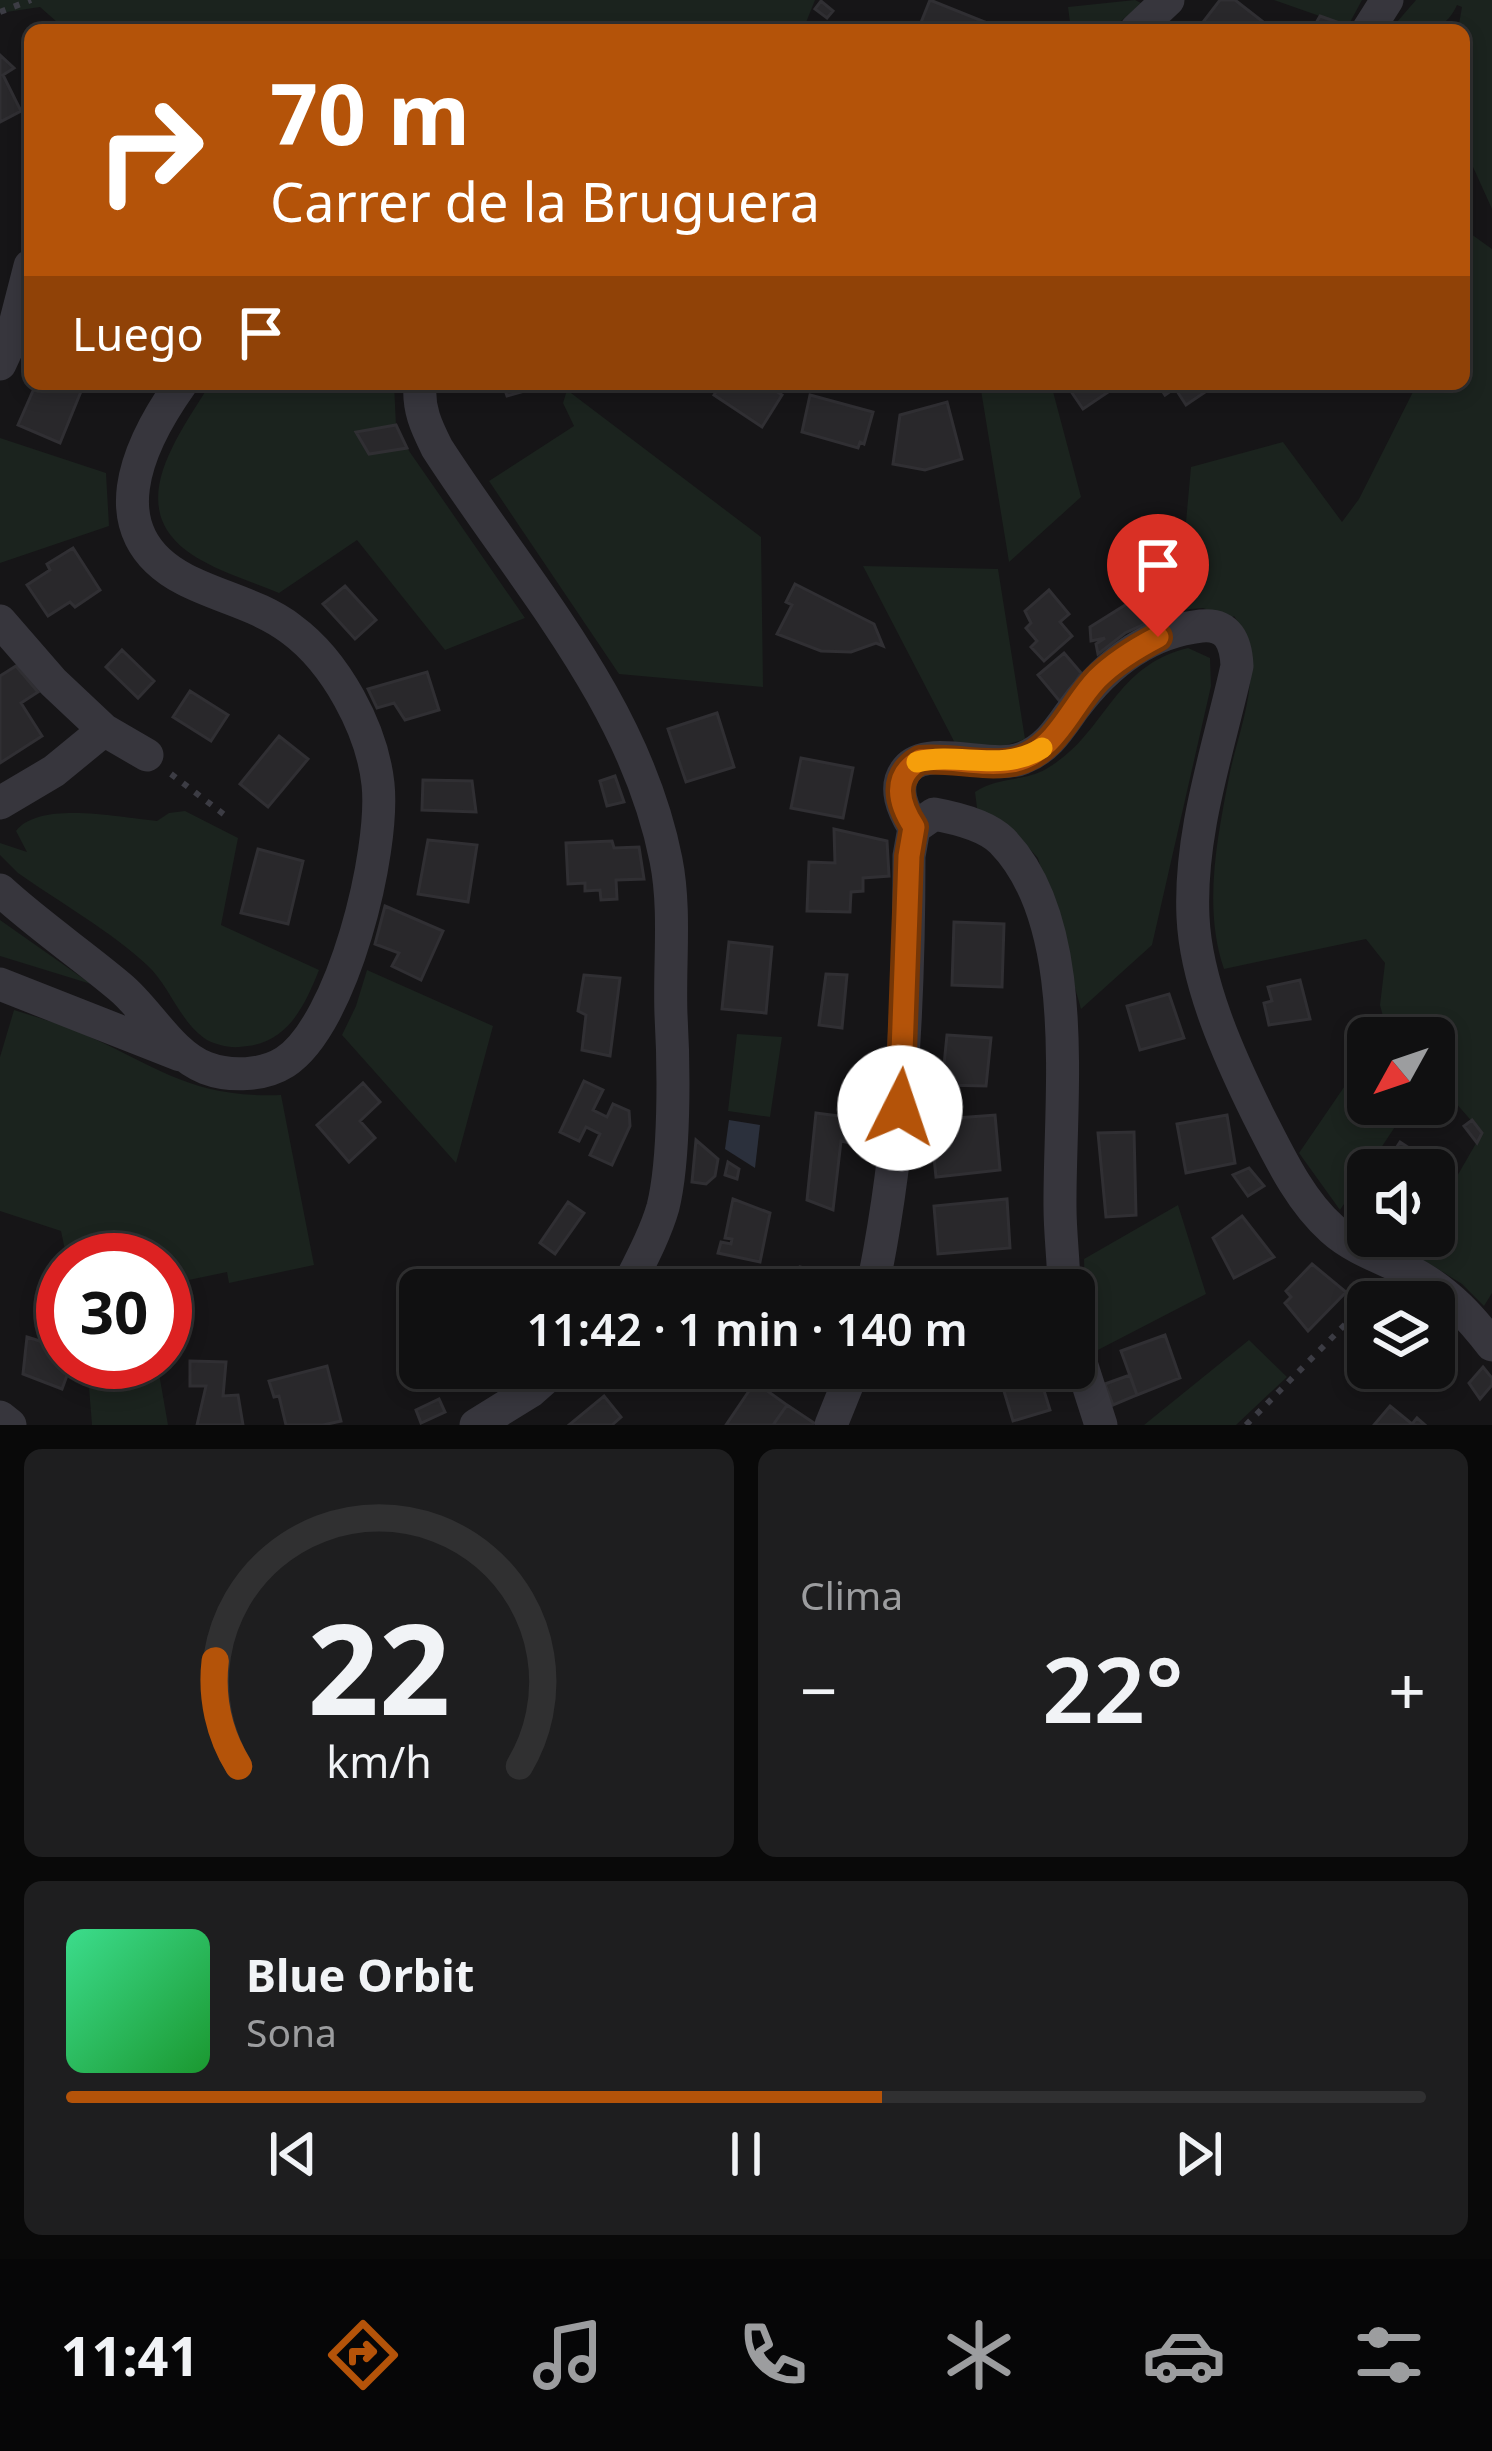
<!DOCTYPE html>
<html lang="es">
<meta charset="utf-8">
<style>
:root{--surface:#101011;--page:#1e1e1f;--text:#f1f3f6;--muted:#9c9d9f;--line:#303031;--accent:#b45309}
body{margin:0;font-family:"Noto Sans",sans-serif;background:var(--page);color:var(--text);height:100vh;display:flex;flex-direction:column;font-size:45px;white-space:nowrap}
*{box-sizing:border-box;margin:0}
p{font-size:39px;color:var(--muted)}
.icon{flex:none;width:66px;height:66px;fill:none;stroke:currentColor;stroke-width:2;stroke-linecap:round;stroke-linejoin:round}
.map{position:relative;height:1425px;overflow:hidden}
.drawer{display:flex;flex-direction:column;gap:24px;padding:24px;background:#090909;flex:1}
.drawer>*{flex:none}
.banner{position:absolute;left:24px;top:24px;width:1446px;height:366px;border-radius:18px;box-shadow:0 6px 18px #0003,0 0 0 3px var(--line);background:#b45309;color:#fff;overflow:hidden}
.needle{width:78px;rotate:230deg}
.tools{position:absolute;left:1347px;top:1017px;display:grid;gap:24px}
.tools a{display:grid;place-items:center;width:108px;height:108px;border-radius:18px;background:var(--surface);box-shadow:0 6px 18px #0003,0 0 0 3px var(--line);font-size:60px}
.speed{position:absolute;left:36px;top:1233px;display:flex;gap:24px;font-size:60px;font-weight:700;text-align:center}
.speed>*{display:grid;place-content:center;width:156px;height:156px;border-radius:50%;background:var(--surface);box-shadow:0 6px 18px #0003,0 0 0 3px var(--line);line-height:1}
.speed .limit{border:18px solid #d22;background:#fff;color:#111}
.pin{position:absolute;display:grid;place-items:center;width:102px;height:102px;color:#fff;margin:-123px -51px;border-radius:50% 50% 50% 0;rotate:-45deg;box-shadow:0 0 12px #0007}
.pin .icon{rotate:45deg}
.me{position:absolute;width:132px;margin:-66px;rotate:4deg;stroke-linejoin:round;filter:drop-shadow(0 0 9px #0008)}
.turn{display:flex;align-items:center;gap:42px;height:252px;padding:0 48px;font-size:54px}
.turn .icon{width:156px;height:156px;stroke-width:2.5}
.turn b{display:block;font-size:84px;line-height:102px}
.then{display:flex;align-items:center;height:114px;padding:0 48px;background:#0003;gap:24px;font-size:45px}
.big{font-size:90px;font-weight:600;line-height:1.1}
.drawer .card{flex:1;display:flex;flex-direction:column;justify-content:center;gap:18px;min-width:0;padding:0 42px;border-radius:18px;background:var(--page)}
.drawer .dial{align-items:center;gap:0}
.dial svg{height:312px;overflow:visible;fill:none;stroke:var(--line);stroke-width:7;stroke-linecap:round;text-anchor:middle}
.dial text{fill:var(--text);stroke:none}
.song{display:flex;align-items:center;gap:36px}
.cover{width:144px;height:144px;border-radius:18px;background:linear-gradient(135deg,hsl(150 70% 55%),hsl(130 70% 35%))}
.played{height:12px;border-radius:6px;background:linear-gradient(90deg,var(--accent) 60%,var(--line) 60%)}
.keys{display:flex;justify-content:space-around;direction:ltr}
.heat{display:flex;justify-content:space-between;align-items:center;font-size:66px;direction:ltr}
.drawer .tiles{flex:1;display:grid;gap:24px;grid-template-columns:1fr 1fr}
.card:last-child{grid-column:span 2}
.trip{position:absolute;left:399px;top:1269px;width:696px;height:120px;border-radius:18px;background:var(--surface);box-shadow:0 6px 18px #0003,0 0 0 3px var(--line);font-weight:600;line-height:120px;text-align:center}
.dock{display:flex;height:192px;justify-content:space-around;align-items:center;background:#060607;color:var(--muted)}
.dock .icon{width:84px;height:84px}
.dock .current{color:var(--accent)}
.dock b{font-size:54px;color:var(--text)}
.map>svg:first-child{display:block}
.green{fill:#1b231e}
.water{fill:#2b303c}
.building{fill:#29282b;stroke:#302f33;stroke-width:3}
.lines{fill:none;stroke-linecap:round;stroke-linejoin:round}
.path{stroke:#3c3c44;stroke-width:6;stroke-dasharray:6 9;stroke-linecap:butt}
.minor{stroke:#37363d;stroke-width:33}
.route-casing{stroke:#753606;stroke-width:30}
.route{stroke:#b45309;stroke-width:21}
.slow{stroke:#f59e0b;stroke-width:21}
</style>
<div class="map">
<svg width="1492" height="1425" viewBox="0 0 1492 1425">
<rect width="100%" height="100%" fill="#161517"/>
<path class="green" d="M0,0H815L803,30H66L40,7L0,13Z
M1135,0L1143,4L1109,30H1071L1068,7Z
M1274,0H1362L1348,26Z
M1416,0H1492V209L1464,147V30H1458L1462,7L1457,5C1443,36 1420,30 1390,30Z
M1464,229L1492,249V1293L1484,1306L1462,1284L1412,1253L1422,1236H1434V1216L1482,1133L1434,1078V1038H1377L1385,1024L1380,1005L1385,963L1366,939L1224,969C1203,908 1217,839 1229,777C1239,725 1269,666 1234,616L1230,619L1203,608L1178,610L1191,467L1283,442L1342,522L1359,499L1417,384H1464Z
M210,384H394L396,425L407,448L525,618L445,650L357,540L279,593C253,582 225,574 201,560C118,514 175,441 210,384Z
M980,384H1051L1081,497L1009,562Z
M567,390L761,537L763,687L619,674L489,481L574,426L563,403Z
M0,438L106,473L109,526L0,563Z
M863,566L998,569L1025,739L1000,747H957Z
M1188,648L1210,658L1211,686L1152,945L1081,1009L1038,858L1015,833L977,808L975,792C996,777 1023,782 1046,769C1106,735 1112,666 1188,648Z
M185,811L238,838L221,925L319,970C303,1010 286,1045 239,1047C229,1048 212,1044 204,1038C179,1020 169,985 147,965C113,933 58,901 18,873L0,855V843L27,852L16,831C40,800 121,818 157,821L169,813Z
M0,920L91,984L0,956Z
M367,970L493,1026L456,1163L342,1035L356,1006Z
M14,1010C38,1018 63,1024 86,1035C162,1069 192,1098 281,1095L314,1265L229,1283L227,1272L165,1285V1260H67L61,1231L0,1211V1057Z
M737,1034L782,1037L770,1117L728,1111Z
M1368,1052V1104H1410L1340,1210L1299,1153Z
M1178,1205L1206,1294L1094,1352L1086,1328L1084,1259Z
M1249,1340L1287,1377L1236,1425H1144Z
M87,1362H157L168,1425H92Z"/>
<path class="water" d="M729,1120L760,1125L755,1168L725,1149Z"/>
<path class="building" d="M930,0L985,22L982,30H918Z
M1220,0H1235L1262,21L1255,30H1197Z
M821,1L833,11L827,18L815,9Z
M1320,16L1348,26L1345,30H1312Z
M0,55L14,68L3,75L21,111L0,122Z
M36,384H84L60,443L18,425Z
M503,384H549L507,396Z
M721,384H752L760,389L765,384L782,395L762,427L714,395Z
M1066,384H1120L1083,409Z
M1158,384H1213L1214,386L1186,405L1175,388L1165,395Z
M810,395L873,412L864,444L860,442L858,448L802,432Z
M947,402L962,459L925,470L893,464L900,415Z
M396,425L407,448L369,454L356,432Z
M73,548L100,590L75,607L70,602L48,616L27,585L50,570L47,564Z
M795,584L874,624L883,646L876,643L851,652L821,651L777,634L792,605L786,602Z
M345,586L376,620L355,639L323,604Z
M1049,590L1069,614L1060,622L1072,636L1044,661L1031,647L1037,641L1026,628L1031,623L1025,611Z
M1146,592L1151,621L1125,633L1098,654L1096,644L1105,638L1091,641L1090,627Z
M122,650L154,681L138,698L106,667Z
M1064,653L1081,673L1062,704L1038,675Z
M16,666L38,692L21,703L42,736L0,763V676Z
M427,672L439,710L405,720L394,703L377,708L368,689Z
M190,691L228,715L211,741L173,717Z
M717,713L734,767L686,782L668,729Z
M279,736L308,759L268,807L240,784Z
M801,758L853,768L843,818L791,808Z
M615,776L624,802L607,806L600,781Z
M423,780L472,781L476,812L422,810Z
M834,829L887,841L889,876L863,878V891L851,892L850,912L807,911L809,862L835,863Z
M428,840L477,845L468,902L418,894Z
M612,841L614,848L639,847L644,879L616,880L617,899L601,900L600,890L585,891V883L568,884L566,843Z
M258,849L303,861L288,924L241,913Z
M385,906L443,931L421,980L392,966L399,953L375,944Z
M954,922L1004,924L1002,987L952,985Z
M729,942L772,947L766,1013L722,1009Z
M826,974L847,975L842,1028L819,1025Z
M584,975L620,978L610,1056L582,1050L586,1015L578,1011Z
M1300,980L1310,1019L1269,1025L1264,1003L1272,1001L1268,987Z
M1169,994L1184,1038L1140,1050L1127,1006Z
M947,1035L991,1038L986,1086L942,1085Z
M584,1081L603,1090L593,1110L607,1117L613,1104L629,1111L630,1126L612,1165L590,1155L600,1134L586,1127L579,1141L560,1132Z
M363,1083L380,1102L360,1121L375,1138L349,1162L317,1125Z
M816,1113L862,1119L859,1145L841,1141L833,1210L807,1200Z
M995,1115L1000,1170L936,1177L931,1128L957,1126V1118Z
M1227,1115L1235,1163L1186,1173L1177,1124Z
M1472,1120L1482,1133L1477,1143L1464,1126Z
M1134,1132L1136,1215L1106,1217L1098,1133Z
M696,1140L718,1159L715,1176L706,1184L692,1182Z
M1400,1142L1441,1169L1434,1178V1170H1382Z
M728,1162L739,1169L737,1179L725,1175Z
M1249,1168L1264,1186L1248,1196L1233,1175Z
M733,1199L770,1213L760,1262L718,1253L721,1242L731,1244L732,1239L725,1238Z
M1007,1199L1010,1248L938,1254L934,1206Z
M568,1202L584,1213L555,1254L540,1243Z
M1242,1216L1274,1257L1234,1278L1213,1238Z
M1394,1236H1422L1412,1253L1391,1240Z
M1312,1264L1346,1292L1308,1331L1285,1303L1291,1297L1286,1291Z
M800,1267L824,1273L821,1287L824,1290H784L787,1280L796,1281Z
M540,1274L553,1290H523Z
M664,1277L688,1290H657Z
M1165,1335L1180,1378L1137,1395L1121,1351Z
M27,1337L59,1347L63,1344V1362H72L62,1389L23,1374Z
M1368,1339V1368H1403L1393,1384L1357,1362Z
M190,1361L226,1362L223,1396L238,1395L243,1425H197L206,1386H190Z
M327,1366L341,1421L323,1425H286L279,1396L274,1397L269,1381Z
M1483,1367L1492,1378V1385L1480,1399L1469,1383Z
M997,1368H1037L1050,1410L1013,1421Z
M1130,1375L1137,1395L1113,1405L1105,1384Z
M755,1382L787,1405L773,1425H726Z
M604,1396L621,1417L612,1425H569Z
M439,1399L445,1412L421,1423L416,1410Z
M787,1405L814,1423L812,1425H773Z
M1390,1406L1412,1424L1417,1418L1425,1425H1374Z"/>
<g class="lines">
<path class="path" d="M0,12L31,0
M171,774L230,819
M1246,1425L1377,1292"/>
<path class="minor" d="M1136,30L1168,0
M1368,30L1387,0
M0,364L11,340L30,266
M420,384C418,409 426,426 437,448C522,580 635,702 666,860C676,910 669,965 671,1015C674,1067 675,1158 663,1207C655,1235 639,1264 626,1290
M0,621L53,682L104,730L54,771L0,803
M104,730L147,755
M914,828C903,810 892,787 907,769C929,743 993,771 1023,758C1048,748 1059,729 1074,708C1105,666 1147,632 1201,626C1228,623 1236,642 1237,666C1219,748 1189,832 1193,917C1196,983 1229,1056 1258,1115C1278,1154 1299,1200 1332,1229C1356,1251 1392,1261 1420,1277C1450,1295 1471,1318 1492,1345
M0,890C38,925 81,954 120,987C149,1011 170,1054 206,1068C230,1077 263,1076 285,1062C343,1024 385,851 378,784C372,729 336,662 291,629C260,605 218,597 184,579C97,533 137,446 181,384
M0,984L180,1055
M872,1290C902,1147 909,1002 909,856L914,828L934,814C956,818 986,825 1002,841C1083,924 1059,1101 1060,1207C1060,1235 1064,1262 1064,1290
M1074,1341L1101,1425
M0,1417L10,1425
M476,1425L531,1391L557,1368
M831,1425L854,1368"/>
</g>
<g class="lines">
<g class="route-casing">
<path id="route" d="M900,1108L909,856L914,827C899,804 891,777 920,760C950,757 983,767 1012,762C1055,754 1070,707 1097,679C1115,661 1135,649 1158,637"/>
</g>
<use href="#route" class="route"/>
<path class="slow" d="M917,762C960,752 1003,773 1042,748"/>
</g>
</svg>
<div class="tools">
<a><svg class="needle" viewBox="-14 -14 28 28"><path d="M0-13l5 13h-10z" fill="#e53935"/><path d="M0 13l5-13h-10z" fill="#9c9d9f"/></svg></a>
<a><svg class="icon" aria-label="sound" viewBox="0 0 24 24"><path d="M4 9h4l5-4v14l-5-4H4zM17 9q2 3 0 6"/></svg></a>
<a><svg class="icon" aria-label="layers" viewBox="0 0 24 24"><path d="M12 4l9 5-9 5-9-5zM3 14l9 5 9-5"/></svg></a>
</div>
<div class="speed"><div class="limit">30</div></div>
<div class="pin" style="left:1158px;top:637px;background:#d93025"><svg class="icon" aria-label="arrive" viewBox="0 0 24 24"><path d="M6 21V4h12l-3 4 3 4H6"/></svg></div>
<svg class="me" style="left:900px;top:1108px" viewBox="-20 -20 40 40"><circle r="19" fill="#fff"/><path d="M0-13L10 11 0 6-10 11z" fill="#b45309"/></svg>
<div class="trip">11:42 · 1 min · 140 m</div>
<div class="banner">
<div class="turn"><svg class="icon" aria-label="right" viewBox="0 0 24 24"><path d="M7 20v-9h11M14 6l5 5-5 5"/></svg><div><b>70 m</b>Carrer de la Bruguera</div></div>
<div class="then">Luego<svg class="icon" aria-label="arrive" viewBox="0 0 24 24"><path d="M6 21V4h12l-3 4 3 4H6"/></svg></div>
</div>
</div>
<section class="drawer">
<div class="tiles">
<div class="card dial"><svg viewBox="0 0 100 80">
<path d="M14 69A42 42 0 1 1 86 69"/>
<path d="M14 69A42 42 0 0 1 8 42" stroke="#b45309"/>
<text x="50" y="56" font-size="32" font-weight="700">22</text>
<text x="50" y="72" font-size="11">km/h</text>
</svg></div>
<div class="card"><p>Clima</p>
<div class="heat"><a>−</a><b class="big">22°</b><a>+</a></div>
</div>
<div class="card">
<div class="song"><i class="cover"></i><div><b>Blue Orbit</b><p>Sona</p></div></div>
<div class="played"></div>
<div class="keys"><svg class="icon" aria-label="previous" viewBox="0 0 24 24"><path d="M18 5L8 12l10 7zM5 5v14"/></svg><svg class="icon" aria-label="pause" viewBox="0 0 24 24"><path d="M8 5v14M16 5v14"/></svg><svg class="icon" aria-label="next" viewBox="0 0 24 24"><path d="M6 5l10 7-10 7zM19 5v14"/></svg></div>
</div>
</div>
</section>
<nav class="dock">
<b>11:41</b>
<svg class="icon current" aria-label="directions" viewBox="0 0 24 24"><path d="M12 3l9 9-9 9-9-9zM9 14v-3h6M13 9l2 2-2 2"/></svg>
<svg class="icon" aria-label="music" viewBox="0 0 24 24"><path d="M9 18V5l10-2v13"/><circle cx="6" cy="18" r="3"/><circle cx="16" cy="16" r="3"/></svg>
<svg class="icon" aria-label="phone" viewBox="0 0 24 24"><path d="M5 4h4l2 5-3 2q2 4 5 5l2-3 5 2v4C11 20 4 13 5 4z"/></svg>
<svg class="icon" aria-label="climate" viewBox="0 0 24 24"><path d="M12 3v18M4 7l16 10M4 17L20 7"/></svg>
<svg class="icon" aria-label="car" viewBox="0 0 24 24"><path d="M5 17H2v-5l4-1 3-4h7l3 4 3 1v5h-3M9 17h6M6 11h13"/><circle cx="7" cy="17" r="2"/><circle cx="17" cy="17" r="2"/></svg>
<svg class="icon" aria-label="filters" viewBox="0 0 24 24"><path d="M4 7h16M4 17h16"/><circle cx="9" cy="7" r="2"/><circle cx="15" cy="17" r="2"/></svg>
</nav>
